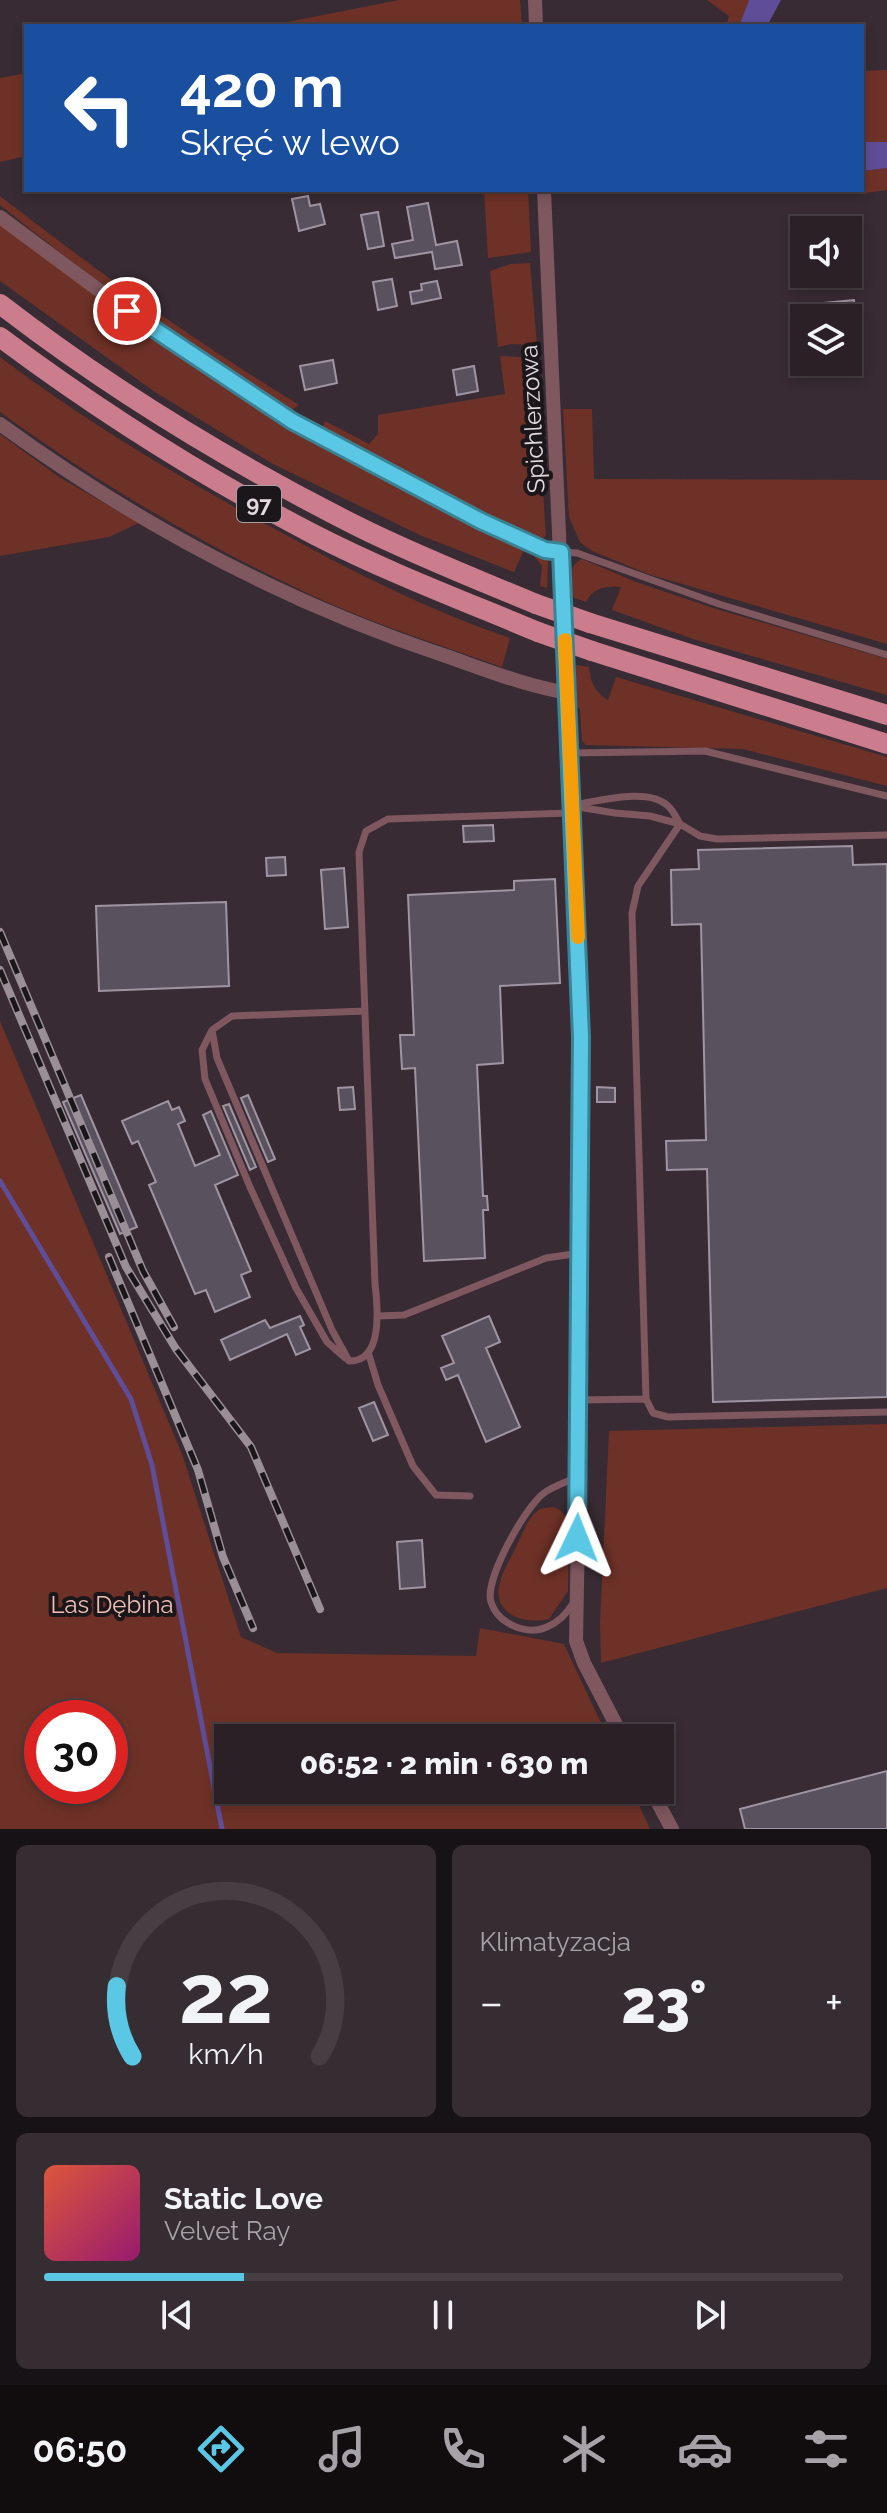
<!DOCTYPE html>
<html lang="pl">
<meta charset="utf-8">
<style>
:root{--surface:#2a2026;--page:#362d32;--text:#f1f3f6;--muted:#a5a3a7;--line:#463e43;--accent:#5ac8e5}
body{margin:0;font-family:Raleway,sans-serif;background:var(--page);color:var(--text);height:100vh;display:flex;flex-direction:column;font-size:30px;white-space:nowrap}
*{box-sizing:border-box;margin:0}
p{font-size:26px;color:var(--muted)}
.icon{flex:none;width:44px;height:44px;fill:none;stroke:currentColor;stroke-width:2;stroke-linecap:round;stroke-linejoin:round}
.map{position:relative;height:1829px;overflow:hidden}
.panel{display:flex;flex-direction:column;gap:16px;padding:16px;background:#171215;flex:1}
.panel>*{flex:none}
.banner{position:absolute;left:24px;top:24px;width:840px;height:168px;border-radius:0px;box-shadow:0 4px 12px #0003,0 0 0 2px var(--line);background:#1a4fa0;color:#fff;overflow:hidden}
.buttons{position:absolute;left:790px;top:216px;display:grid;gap:16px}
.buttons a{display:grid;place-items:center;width:72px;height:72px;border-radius:0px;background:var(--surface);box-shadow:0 4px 12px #0003,0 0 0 2px var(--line);font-size:40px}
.speed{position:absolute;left:24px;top:1700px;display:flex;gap:16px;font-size:40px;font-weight:700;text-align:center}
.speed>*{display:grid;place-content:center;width:104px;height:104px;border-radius:50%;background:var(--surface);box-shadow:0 4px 12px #0003,0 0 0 2px var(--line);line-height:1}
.speed .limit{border:12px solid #d22;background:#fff;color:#111}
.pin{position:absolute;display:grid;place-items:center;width:68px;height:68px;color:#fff;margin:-34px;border:4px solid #fff;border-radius:50%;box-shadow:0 2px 8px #0007}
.me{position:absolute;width:88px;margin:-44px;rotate:2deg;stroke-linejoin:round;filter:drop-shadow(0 0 6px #0008)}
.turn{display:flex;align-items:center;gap:28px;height:168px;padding:0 24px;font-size:36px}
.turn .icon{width:104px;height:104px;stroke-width:2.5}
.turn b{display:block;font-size:56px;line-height:68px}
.big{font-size:60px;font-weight:800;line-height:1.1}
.panel .tile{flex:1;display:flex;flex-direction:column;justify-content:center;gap:12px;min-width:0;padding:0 28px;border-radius:12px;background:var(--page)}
.panel .dial{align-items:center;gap:0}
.dial svg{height:208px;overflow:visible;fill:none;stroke:var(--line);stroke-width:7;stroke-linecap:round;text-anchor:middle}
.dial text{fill:var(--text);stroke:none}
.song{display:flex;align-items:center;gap:24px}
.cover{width:96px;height:96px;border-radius:12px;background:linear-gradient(135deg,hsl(10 70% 55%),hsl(320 70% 35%))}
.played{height:8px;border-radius:4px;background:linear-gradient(90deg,var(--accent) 25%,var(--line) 25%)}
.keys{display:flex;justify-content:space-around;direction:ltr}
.heat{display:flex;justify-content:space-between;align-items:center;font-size:44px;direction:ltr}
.panel .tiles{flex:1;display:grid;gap:16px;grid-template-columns:1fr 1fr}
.tile:last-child{grid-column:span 2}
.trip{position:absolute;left:214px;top:1724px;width:460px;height:80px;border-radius:0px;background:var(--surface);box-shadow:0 4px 12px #0003,0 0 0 2px var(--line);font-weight:800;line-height:80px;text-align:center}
.dock{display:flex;height:128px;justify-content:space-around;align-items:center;background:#110d0f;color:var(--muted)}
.dock .icon{width:56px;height:56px}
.dock .selected{color:var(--accent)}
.dock b{font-size:36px;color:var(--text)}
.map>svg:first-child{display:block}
.green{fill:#6e3127;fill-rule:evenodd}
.water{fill:#5f4d98}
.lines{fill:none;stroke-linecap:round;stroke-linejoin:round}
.stream{stroke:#5f4d98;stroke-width:5}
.building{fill:#5a515e;stroke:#9f95a2;stroke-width:2}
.lane{stroke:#7e575f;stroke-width:7}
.street{stroke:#7e575f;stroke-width:14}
.primary{stroke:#cb7c8d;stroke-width:20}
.rail-casing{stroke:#9a8f96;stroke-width:8}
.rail{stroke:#1b1619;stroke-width:5;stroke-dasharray:15;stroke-linecap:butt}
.primary-bridge{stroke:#cb7c8d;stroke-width:20}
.route-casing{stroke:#3a8295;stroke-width:20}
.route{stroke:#5ac8e5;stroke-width:14}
.slow{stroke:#f59e0b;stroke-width:14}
.labels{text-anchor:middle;stroke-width:8;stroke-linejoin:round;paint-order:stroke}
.shield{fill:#1b1619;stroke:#a79fa4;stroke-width:2}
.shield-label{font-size:22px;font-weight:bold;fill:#e3dadf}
.street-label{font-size:24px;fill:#e3dadf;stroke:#1b1619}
.park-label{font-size:24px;fill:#f1bfb6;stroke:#1b1619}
</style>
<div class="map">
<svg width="887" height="1829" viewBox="0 0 887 1829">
<rect width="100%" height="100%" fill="#382b33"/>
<path class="green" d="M399,0H520L522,26H267Z
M707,0H749L739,26H726L729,16Z
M887,70V142H862V71Z
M26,73V156L0,162V78Z
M887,168V190L866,193L838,190H862V171Z
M484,190H528L531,252L488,258Z
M0,196C96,271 195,341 299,405L292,410C190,350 93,280 0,205Z
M0,223L319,443L485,529L548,557L547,588L540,586L542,566L534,556L524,550L514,572L422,536L273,464L155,392L0,281Z
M530,263L537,345L511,344L498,347L490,271L511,264Z
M500,356L534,358L546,536L538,540L414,480L322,429L325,421L369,444L378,434V415L505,394Z
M0,357C86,422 178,477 273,528C349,570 428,610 510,638L502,667C445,647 387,628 331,604C215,552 103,487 0,412Z
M563,409H592L594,479L887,480V644L648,574L592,551L580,542L569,517Z
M0,434L59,477L139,523L109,537L0,556Z
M582,559L636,582L713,608L887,659V695L696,640L612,610L621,587C605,586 594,587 586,602L572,597C571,582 566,567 582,559Z
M576,665L589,667C591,683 594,691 608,700L616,677L887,757V786L743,749L586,745L582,741L580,709L576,706Z
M0,1021L182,1454L241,1637L277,1653L476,1656L480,1628L564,1644L608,1738H228V1790H632L650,1829H0ZM42,1718H110V1786H42Z
M887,1424V1588L601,1663L600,1623L609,1431Z
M553,1507C563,1510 567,1517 569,1527L568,1591L549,1619C524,1625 491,1614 500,1582C503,1570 511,1558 516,1547C522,1535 528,1516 540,1509C541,1509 551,1507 553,1507Z"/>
<path class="water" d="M749,0H781L767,26H739Z
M862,142H887V168L862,171Z"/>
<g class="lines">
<path class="stream" d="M0,1181L131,1399L152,1465L222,1829"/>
</g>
<path class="building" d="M308,196L310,206L320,204L325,224L299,231L292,199Z
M428,203L436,245L457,241L462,265L435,269L432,252L395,258L392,244L413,240L407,207Z
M378,212L384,246L368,249L361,215Z
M392,279L397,306L378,310L373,282Z
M437,281L441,298L412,304L410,292L422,290L421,284Z
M854,300L855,318H825L824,303Z
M333,360L337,383L305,390L300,366Z
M474,366L478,391L457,395L453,370Z
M493,825L494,841L464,842L463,826Z
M852,846L853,865L887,864V1397L713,1402L707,1169L667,1170L666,1141L706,1140L701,924L672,925L671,870L699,869L698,850Z
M285,857L286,875L267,876L266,858Z
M344,868L348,927L325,929L321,870Z
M555,879L560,983L500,986L503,1063L477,1065L483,1196H487L488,1210H483L485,1258L424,1261L415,1068L402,1069L400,1035H414L408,895L514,890V881Z
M226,902L229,986L99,991L96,906Z
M353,1087L355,1109L340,1110L338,1088Z
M597,1087L615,1088V1102H597Z
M81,1095L137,1227L120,1234L63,1102Z
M248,1095L275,1159L268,1162L241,1098Z
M168,1101L172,1110L179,1107L185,1121L178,1124L195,1166L220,1155L203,1115L211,1111L238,1175L215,1185L251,1271L241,1275L250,1297L215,1312L206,1290L195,1294L149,1185L156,1182L138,1141L132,1144L122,1121Z
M229,1104L256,1167L250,1170L223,1106Z
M300,1316L304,1325L300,1327L310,1349L296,1355L287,1334L230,1360L221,1340L265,1320L270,1328Z
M489,1316L500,1342L486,1348L520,1427L486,1442L458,1375L446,1380L441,1368L454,1363L442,1336Z
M374,1402L388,1435L373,1441L359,1408Z
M422,1540L425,1587L400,1589L397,1542Z
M887,1771V1829H745L740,1809Z"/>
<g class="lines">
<path class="lane" d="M562,552L577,553L719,604L887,655
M570,753L705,751L887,796
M579,804C602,800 651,787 669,807C674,812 677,819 680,824
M572,806L615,813L650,816L680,824L700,836L717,839L887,835
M365,1011L232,1016L212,1030L217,1058L332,1330L349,1361C383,1362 378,1309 375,1284L359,852L366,831L388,819L571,813
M211,1032L202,1050L205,1079L250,1187L296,1288L327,1342L345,1358
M379,1316L404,1315L546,1258L580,1253
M369,1355L378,1385L413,1466L436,1495L470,1496
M646,1399L653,1413L668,1417L887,1412
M580,1400L646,1399L632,913L638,886L680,824
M574,1602C568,1612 559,1622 547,1627C527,1636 498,1624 491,1602C484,1580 525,1507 544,1493C553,1486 567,1482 577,1477"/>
<path class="street" d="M535,0L536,26
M544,190L581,1037L579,1476L576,1641L584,1663L623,1738
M0,217L150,328L292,421L481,521L545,550L561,552
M0,424C136,523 286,603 446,656C486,670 526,686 568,693
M651,1790L672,1829"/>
<path class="primary" d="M0,304C110,389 232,463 357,526C415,555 476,579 536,604
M0,337C99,411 205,478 315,535C387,572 464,601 538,632
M590,623L887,715
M592,651L887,744"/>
<g class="rail-casing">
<path id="rail" d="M0,932L143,1271L174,1327
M0,970L126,1267L176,1349L251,1447L320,1609
M109,1257L198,1470L223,1557L253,1628"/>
</g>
<use href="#rail" class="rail"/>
<path class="primary-bridge" d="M536,604L590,623
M538,632L592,651"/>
</g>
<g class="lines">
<g class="route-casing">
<path id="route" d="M127,311L292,421L481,521L545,550L561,552L581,1037L577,1538"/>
</g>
<use href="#route" class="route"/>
<path class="slow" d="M565,640L578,937"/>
</g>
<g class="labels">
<rect class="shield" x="237" y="486" width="44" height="36" rx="6"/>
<g class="shield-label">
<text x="259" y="512">97</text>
</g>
<g class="street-label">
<text transform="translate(533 419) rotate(-93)" y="8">Spichlerzowa</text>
</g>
<g class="park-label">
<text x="112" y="1613">Las Dębina</text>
</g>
</g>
</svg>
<div class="buttons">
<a><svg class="icon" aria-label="sound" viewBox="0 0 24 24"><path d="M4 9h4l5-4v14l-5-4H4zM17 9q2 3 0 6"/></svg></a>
<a><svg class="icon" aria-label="layers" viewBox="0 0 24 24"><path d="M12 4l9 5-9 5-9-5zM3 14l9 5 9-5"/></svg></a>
</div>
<div class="speed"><div class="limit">30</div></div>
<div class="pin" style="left:127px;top:311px;background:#d93025"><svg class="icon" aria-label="arrive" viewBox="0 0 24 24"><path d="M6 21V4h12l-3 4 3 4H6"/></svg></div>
<svg class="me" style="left:577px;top:1538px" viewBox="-20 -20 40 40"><path d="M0-17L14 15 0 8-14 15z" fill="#5ac8e5" stroke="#fff" stroke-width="4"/></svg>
<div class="trip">06:52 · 2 min · 630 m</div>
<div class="banner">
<div class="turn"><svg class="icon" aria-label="left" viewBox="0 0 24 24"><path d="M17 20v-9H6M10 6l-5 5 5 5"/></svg><div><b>420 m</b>Skręć w lewo</div></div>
</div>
</div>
<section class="panel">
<div class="tiles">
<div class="tile dial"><svg viewBox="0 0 100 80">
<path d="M14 69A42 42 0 1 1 86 69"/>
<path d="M14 69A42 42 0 0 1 8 42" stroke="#5ac8e5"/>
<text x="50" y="56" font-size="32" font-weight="700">22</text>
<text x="50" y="72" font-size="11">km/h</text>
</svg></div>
<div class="tile"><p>Klimatyzacja</p>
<div class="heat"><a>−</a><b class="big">23°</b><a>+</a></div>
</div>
<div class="tile">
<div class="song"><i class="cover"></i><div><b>Static Love</b><p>Velvet Ray</p></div></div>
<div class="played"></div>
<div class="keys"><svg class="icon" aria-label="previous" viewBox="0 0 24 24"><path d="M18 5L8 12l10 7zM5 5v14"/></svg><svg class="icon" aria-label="pause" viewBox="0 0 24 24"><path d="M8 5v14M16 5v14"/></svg><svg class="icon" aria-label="next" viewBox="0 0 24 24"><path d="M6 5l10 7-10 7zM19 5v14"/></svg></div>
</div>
</div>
</section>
<nav class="dock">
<b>06:50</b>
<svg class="icon selected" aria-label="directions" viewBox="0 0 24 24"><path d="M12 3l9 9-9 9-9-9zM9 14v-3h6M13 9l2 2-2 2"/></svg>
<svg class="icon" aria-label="music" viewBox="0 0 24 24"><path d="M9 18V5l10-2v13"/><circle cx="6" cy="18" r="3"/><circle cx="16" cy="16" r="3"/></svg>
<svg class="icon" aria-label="phone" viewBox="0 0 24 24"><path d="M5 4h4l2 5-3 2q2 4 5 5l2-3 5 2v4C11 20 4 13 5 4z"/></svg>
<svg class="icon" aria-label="climate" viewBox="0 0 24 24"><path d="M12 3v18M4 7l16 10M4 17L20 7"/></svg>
<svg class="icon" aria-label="car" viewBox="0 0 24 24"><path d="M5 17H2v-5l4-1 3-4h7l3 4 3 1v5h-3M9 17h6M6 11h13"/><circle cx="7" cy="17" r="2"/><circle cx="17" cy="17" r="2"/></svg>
<svg class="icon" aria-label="filters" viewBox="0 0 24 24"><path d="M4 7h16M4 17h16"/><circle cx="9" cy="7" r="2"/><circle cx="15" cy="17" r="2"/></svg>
</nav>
